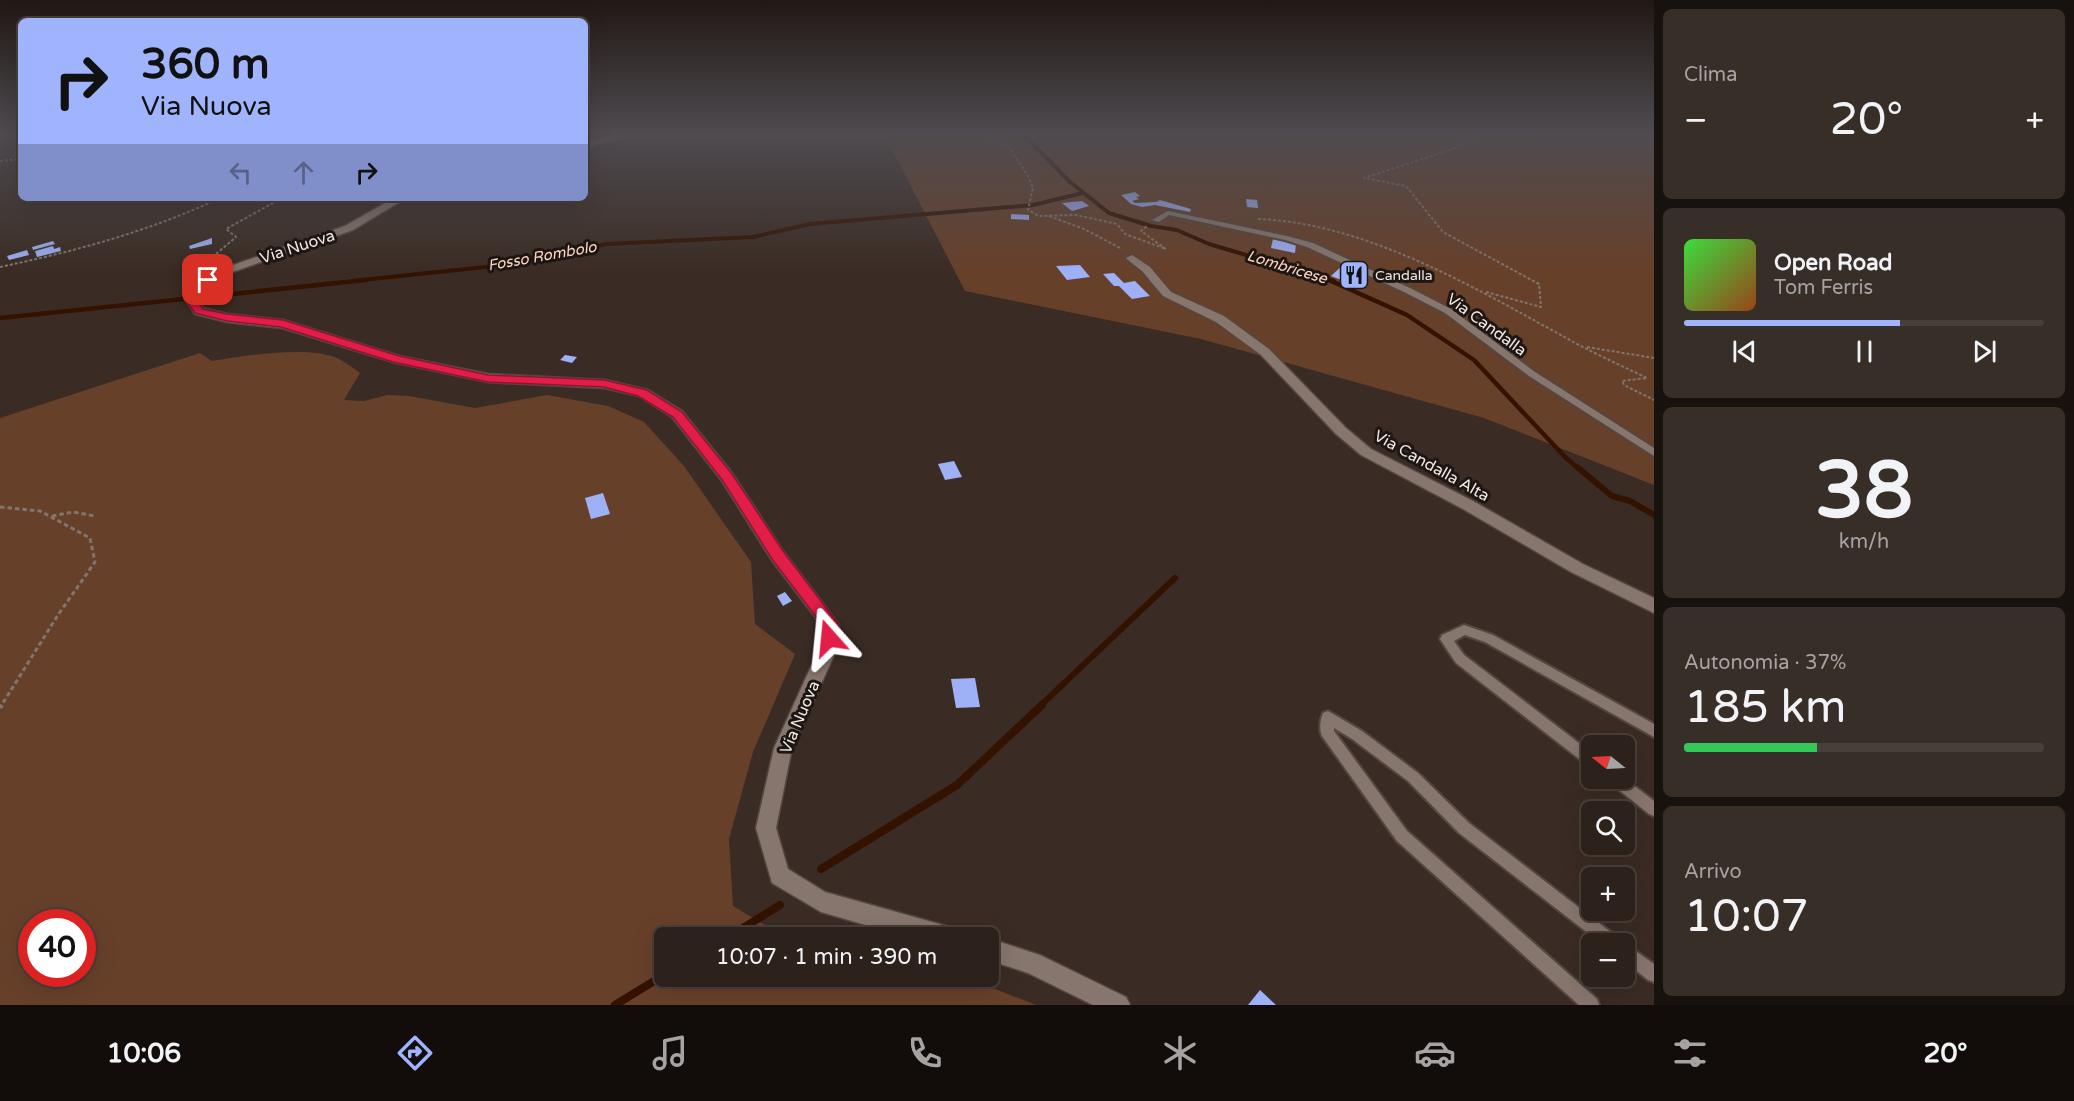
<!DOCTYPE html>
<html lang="it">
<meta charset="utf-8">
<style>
:root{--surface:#2c211b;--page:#382e28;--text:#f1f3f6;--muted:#a6a3a3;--line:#483e3a;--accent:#a0b3fd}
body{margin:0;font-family:"Varela Round",sans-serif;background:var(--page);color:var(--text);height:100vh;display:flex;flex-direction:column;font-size:22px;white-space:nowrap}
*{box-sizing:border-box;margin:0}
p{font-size:20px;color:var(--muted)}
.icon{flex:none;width:33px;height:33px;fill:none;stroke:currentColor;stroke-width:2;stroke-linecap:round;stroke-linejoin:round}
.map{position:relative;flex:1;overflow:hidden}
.details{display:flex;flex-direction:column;gap:9px;padding:9px;background:#18120f;width:420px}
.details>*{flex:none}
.banner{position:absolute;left:18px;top:18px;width:570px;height:183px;border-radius:9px;box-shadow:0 6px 24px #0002,0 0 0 2px var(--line);background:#a0b3fd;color:#111;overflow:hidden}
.needle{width:39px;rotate:288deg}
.controls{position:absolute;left:1581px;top:735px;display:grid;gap:12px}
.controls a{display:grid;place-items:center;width:54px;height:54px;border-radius:9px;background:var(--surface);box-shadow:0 6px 24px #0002,0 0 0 2px var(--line);font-size:30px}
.speed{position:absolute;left:18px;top:909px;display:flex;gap:12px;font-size:30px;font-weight:700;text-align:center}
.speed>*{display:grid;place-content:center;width:78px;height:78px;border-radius:50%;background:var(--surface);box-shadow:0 6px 24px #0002,0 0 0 2px var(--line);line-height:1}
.speed .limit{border:9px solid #d22;background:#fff;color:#111}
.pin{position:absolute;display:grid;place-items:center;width:51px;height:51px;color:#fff;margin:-26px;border-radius:12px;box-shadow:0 3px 9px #0006}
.me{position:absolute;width:66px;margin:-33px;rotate:342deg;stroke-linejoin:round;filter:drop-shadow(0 0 4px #0008)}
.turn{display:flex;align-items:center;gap:21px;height:126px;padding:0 24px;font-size:27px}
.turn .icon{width:78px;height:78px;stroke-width:2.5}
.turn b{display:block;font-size:42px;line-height:51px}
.lanes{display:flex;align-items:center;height:57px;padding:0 24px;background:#0003;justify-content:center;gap:30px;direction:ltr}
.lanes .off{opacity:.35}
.big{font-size:45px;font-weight:600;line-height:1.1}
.details .widget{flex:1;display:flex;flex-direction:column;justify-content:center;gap:9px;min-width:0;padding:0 21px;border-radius:9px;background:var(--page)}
.details .dial{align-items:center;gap:0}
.dial b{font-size:78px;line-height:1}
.song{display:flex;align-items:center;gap:18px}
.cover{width:72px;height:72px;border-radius:9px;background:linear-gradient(135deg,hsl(120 70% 55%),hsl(20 70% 35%))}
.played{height:6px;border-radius:3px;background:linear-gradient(90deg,var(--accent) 60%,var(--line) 60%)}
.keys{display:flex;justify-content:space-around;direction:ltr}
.heat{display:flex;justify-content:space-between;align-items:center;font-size:33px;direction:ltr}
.charge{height:9px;border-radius:4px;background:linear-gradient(90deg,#34c759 37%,var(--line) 0)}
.trip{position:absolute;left:654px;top:927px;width:345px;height:60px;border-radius:9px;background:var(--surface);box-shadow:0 6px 24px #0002,0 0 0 2px var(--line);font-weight:600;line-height:60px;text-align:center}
.dock{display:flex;height:96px;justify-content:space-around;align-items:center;background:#120d0b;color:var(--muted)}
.dock .icon{width:42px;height:42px}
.dock .active{color:var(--accent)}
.dock b{font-size:27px;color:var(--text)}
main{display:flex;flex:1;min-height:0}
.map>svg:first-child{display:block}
.green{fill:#67402a;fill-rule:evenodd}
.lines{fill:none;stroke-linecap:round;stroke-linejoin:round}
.stream-far3{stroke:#331200;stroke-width:4}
.stream-far2{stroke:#331200;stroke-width:4.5}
.stream-far1{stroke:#331200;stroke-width:6}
.stream{stroke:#331200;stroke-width:8}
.building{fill:#9eb1f7}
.lane-casing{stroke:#534741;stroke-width:4}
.street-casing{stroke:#534741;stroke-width:3}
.secondary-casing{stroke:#534741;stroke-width:3}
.path-far2{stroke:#81756e;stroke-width:2;stroke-dasharray:3 2;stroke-linecap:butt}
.path-far1{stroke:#81756e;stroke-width:3;stroke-dasharray:4.5 3;stroke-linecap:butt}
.path{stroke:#81756e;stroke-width:4;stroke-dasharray:6 4;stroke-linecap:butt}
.lane{fill:#87766d;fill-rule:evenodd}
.street{fill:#87766d;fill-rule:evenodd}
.secondary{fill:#87766d;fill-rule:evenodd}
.route{fill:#e11d48;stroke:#92132f;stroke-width:1.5}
.labels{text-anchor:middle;stroke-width:6;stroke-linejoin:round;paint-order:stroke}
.far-poi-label{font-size:14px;fill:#f2e9e4;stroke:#1d1613;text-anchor:start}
.far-water-label{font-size:15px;font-style:italic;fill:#ffd6c2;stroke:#1d1613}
.street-label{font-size:16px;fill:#f2e9e4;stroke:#1d1613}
</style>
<main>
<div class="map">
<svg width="1654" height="1005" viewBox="0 0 1654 1005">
<rect width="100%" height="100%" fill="#3a2c24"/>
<path class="green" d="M883,132H1654V485L1484,418L1201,339L965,291Z
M200,353L212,361C244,356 307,345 337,358C345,362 353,368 360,373L344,400L364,401L387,395L409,396L475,408L547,395L608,406L644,422L684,466L751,562L755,624L795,654L753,752L729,839L733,906L765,925L848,937L664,938V976L965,977L1036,1005H0V418ZM32,922H82V974H32Z"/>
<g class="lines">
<path class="stream-far3" d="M1021,132L1070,182L1109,213L1151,226L1177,230L1209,244L1334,281
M352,281L495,266L607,244L753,237L810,224L1033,205L1083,193"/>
<path class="stream-far2" d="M1329,280L1407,315L1474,360L1565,457L1579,469
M0,318L366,280"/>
<path class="stream-far1" d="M1577,467L1612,496L1630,501L1654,515
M1040,706L1175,578"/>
<path class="stream" d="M821,869L957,785L1042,705
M727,938L780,905
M615,1005L664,975"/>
</g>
<path class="building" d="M1135,192L1140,196L1136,197L1139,199L1132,201L1135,203L1156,202L1160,200L1191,209L1190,212L1155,205L1142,207L1131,204L1121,195Z
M1246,199L1257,200L1258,208L1247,207Z
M1082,201L1089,206L1072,211L1062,203Z
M1011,214L1029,215V220L1011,219Z
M212,238V244L190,249L189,246Z
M1273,239L1296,244L1295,253L1271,248Z
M53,241L55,244L33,250L32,247Z
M53,246L54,249L60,247L61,251L37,257L35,251Z
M27,250L29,255L9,260L7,256Z
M1345,263L1372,274L1360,287L1331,276Z
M1080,265L1090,277L1067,280L1056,266Z
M1114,273L1124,283L1135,281L1150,296L1132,299L1119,286H1114L1103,274Z
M565,355L577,357L572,363L560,360Z
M954,461L962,477L945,480L938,464Z
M603,493L610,514L591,519L585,498Z
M785,592L792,601L783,606L777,596Z
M975,678L980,707L956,708L951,679Z
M1260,990L1276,1005H1248Z"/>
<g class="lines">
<g class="lane-casing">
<path id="lane" d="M1168,211L1287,236L1313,243L1410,288L1451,309L1535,372L1654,448V456L1529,376L1445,313L1404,292L1307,247L1285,240L1169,215L1159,222L1152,220Z
M1464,625L1493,635L1654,724V737L1485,642L1465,635L1454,641L1464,655L1592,753V767L1587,765L1456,663L1440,639L1442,635Z
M1328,711L1362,731L1418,773L1469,823L1620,939L1623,944H1602L1459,833L1408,781L1352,739L1334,728V731L1407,831L1597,999L1599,1005H1579L1397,841L1322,736C1319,730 1320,720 1323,713Z
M1607,778H1624L1654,801V816L1649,814L1609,782Z
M1624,943L1654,964V982L1648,980L1624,961Z"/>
</g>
<g class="street-casing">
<path id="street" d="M1132,255L1150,267L1171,292L1224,316L1269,349L1346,428L1371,449L1473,501L1583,564L1654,598V613L1571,572L1463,509L1361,455L1336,434L1261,355L1216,322L1163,296L1142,271L1128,260L1126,258Z"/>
</g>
<g class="secondary-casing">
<path id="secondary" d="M631,132H647L585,147V141Z
M394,198H406L353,230L224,275L201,289L197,299L203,308L227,314L283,320L399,356L488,374L605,380L648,390L682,411L732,473L783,551L839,625L836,651L792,748L776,828L788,869L825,892L950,927L958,930L961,938H910L821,912L772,883L756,828L774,748L818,651L822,626L771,559L722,481L672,417L639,396L605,388L488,382L393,362L282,328L227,322L195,314L185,299L192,285L216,271L345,226Z
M988,938L1040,955L1126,997L1130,1005H1093L1028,973L988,960Z"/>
</g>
<path class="path-far2" d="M981,132L1010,148L1028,176L1033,188L1028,210L1039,216L1076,215L1117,224L1125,234L1166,249L1141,231L1147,226
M1034,139L1036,132
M0,161L21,159
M1049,216L1084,229L1122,249
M1258,219C1369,223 1482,292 1577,344C1600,356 1624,367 1647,378L1622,381L1624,385L1654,400
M0,267C76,251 150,231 220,198
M197,270L236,237L226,229L282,198
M1486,292L1541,307L1539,284L1443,232L1406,186L1364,178L1453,149L1488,132
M1587,347L1654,358"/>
<path class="path-far1" d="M0,507L40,511L90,538L95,562L58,615L1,706
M52,516L73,512L95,516"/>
<path class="path" d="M0,708L2,705"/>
<use href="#lane" class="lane"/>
<use href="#street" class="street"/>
<use href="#secondary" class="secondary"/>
</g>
<linearGradient id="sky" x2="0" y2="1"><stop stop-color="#201814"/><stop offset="0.49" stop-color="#4f4b50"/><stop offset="1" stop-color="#4f4b50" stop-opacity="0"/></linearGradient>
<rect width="1654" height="272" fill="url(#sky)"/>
<path class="route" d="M208,277L213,280L200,289L196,299L203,309L227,314L283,320L399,356L488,375L604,380L647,390L682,412L732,474L783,551L836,621L839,625L835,642L829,644L824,642L821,638L823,626L772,559L723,481L673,417L638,396L604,387L488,382L393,362L281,327L227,321L195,313L185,299L192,285Z"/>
<defs>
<g id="restaurant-square" transform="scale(1.5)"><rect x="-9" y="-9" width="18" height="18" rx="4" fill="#a0b3fd" stroke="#1d1613"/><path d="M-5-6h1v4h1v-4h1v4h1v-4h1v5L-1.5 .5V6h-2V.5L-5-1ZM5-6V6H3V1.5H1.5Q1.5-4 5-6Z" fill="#111"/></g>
</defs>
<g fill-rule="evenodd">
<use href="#restaurant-square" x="1354" y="275"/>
</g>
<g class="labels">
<g class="far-poi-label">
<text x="1375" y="280">Candalla</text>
</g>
<g class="far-water-label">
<text transform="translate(542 256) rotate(-10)" y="5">Fosso Rombolo</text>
<text transform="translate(1287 267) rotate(17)" y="5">Lombricese</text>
</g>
<g class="street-label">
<text transform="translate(297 246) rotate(-18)" y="6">Via Nuova</text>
<text transform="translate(1487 324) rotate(36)" y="6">Via Candalla</text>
<text transform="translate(1432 465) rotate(29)" y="6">Via Candalla Alta</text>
<text transform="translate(799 717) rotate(-67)" y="6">Via Nuova</text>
</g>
</g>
</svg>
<div class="controls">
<a><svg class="needle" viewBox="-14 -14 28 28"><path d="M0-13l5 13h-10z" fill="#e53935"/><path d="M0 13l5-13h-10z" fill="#a6a3a3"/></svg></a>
<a><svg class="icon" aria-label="search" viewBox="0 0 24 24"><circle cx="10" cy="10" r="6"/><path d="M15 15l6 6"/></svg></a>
<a>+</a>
<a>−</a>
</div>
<div class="speed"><div class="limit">40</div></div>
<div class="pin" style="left:208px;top:280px;background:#d93025"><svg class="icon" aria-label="arrive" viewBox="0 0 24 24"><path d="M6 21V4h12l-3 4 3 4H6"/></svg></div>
<svg class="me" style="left:829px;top:638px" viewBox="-20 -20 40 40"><path d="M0-17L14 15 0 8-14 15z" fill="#e11d48" stroke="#fff" stroke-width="4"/></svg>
<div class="trip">10:07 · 1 min · 390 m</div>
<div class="banner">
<div class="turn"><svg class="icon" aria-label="right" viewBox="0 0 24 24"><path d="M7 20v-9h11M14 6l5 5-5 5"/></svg><div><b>360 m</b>Via Nuova</div></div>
<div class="lanes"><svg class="icon off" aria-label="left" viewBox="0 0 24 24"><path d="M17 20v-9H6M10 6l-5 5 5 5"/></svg><svg class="icon off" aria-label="ahead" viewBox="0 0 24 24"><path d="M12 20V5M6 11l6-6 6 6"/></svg><svg class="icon" aria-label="right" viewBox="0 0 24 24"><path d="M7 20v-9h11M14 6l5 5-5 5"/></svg></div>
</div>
</div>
<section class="details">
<div class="widget"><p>Clima</p>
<div class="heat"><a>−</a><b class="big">20°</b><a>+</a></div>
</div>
<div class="widget">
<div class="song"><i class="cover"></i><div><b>Open Road</b><p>Tom Ferris</p></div></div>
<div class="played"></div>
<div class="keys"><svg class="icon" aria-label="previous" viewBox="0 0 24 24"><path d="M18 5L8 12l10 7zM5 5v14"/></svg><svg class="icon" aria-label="pause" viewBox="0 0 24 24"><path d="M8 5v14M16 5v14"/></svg><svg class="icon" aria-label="next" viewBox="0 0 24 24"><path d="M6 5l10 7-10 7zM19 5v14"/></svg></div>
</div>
<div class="widget dial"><b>38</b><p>km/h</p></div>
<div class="widget"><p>Autonomia · 37%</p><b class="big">185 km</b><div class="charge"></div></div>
<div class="widget"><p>Arrivo</p><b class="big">10:07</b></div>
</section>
</main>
<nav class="dock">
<b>10:06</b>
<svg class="icon active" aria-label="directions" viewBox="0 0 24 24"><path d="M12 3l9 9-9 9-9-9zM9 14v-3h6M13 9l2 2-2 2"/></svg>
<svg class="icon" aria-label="music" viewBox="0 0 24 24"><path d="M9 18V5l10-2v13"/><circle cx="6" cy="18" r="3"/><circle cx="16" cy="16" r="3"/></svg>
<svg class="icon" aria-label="phone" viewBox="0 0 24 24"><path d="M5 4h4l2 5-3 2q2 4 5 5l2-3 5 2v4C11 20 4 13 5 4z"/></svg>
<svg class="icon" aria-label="climate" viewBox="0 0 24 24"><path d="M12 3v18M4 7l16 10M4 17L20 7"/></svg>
<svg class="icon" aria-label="car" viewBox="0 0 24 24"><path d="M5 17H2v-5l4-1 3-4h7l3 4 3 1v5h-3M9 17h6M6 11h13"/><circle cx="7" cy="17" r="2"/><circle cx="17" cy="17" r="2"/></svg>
<svg class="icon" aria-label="filters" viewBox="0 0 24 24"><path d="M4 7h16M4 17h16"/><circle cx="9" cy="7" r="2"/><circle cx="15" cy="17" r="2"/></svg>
<b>20°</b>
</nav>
